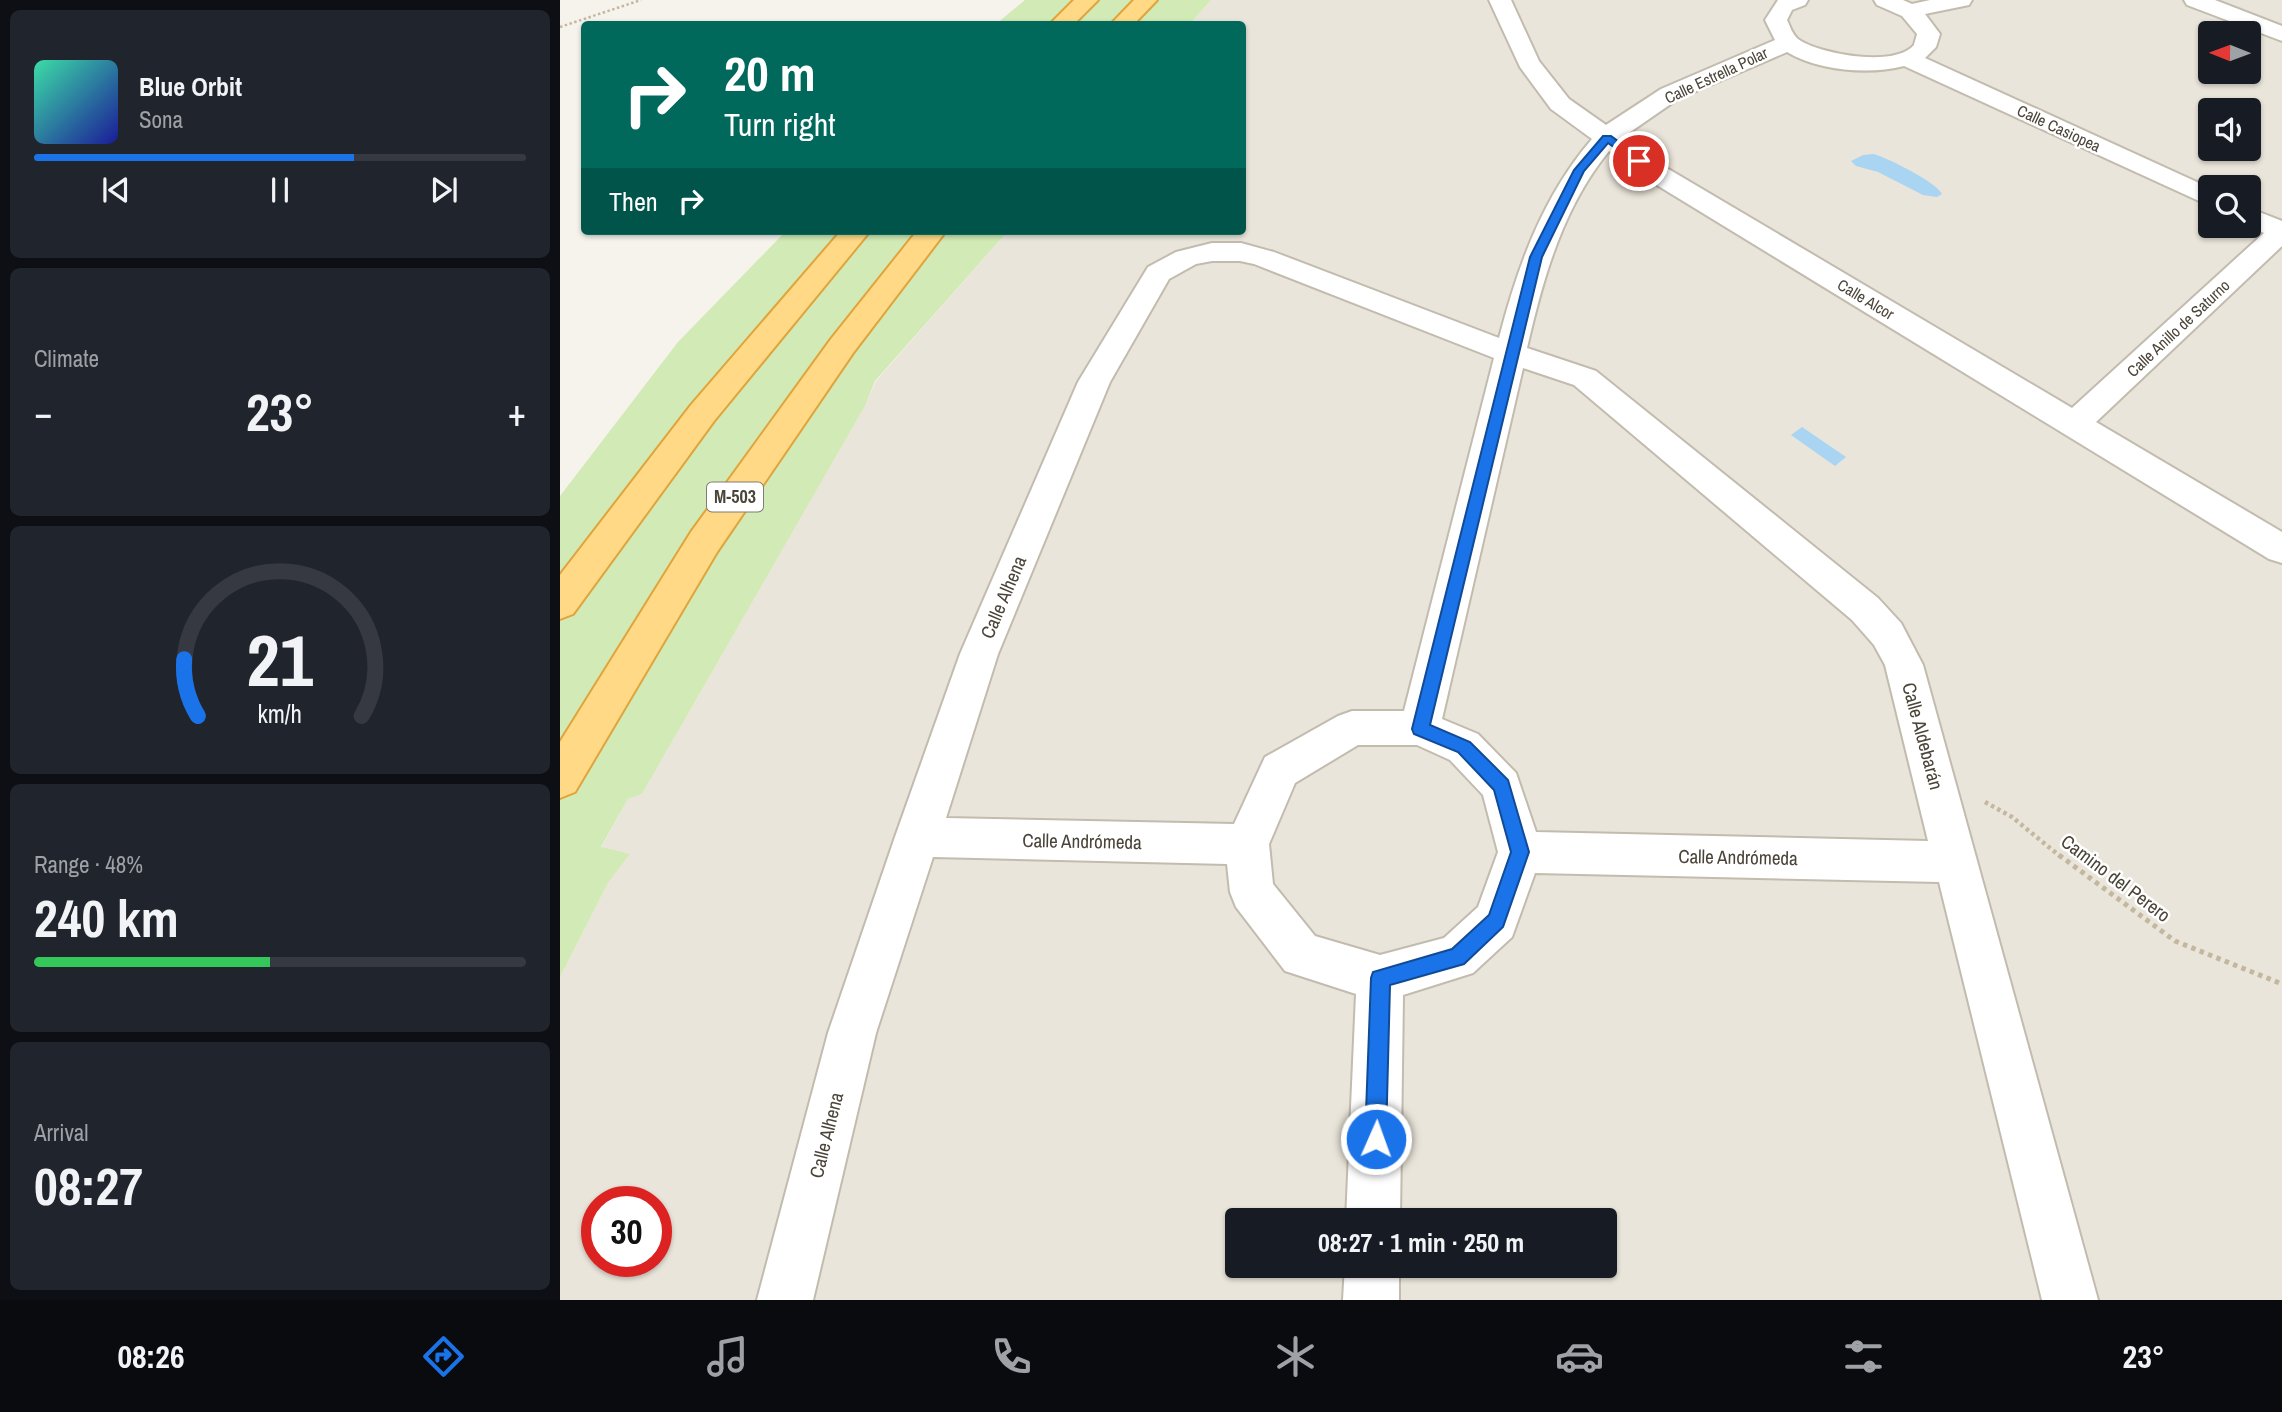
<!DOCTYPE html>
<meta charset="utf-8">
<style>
:root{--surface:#171b24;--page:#20242c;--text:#f1f3f6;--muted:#9ea1a6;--line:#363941;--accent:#1a73e8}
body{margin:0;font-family:"Archivo Narrow",sans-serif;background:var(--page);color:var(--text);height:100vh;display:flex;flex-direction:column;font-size:26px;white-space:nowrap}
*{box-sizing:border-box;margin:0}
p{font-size:23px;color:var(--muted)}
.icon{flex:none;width:38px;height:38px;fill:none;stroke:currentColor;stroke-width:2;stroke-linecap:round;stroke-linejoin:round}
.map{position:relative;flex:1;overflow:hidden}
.details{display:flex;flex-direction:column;gap:10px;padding:10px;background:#0d0f14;width:560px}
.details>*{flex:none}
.guide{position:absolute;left:21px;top:21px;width:665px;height:214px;border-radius:7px;box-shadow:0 2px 5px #0004;background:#00695c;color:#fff;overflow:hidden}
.needle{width:46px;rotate:271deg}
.fabs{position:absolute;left:1638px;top:21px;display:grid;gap:14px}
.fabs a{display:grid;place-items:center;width:63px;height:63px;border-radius:7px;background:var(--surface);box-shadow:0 2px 5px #0004;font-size:35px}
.speed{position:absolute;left:21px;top:1186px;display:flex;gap:14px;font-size:35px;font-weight:700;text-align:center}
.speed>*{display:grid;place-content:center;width:91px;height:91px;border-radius:50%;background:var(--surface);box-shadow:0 2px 5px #0004;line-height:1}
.speed .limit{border:10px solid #d22;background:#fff;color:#111}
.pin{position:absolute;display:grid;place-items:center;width:60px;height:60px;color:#fff;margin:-30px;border:4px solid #fff;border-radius:50%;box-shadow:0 2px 7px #0007}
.me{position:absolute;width:77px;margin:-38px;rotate:2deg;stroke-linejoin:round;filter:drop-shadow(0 0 5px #0008)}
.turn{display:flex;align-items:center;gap:24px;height:147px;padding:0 28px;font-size:32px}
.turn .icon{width:91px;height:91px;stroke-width:2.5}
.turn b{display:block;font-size:49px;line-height:60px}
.then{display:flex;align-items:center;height:66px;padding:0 28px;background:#0003;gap:14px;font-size:26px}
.big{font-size:52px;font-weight:700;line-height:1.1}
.details .card{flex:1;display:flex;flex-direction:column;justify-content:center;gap:10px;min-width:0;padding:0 24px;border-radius:10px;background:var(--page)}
.details .dial{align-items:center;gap:0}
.dial svg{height:182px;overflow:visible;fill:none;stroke:var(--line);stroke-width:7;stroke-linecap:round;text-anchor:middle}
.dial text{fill:var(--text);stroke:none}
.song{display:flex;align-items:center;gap:21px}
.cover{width:84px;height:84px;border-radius:10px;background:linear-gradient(135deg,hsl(160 70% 55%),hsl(240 70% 35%))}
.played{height:7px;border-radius:4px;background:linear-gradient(90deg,var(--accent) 65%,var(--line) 65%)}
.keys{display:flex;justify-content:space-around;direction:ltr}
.heat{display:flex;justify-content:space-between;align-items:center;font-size:38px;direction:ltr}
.charge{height:10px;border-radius:5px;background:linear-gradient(90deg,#34c759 48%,var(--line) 0)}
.trip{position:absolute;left:665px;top:1208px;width:392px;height:70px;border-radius:7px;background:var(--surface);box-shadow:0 2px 5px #0004;font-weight:700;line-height:70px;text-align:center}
.dock{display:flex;height:112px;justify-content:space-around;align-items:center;background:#090b0e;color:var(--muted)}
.dock .icon{width:49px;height:49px}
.dock .current{color:var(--accent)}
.dock b{font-size:32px;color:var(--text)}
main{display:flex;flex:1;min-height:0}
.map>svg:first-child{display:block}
.residential{fill:#eae5da;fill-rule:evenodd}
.green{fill:#d2eab5}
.water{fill:#a9d4f2}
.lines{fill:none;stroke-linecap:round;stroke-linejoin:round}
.minor-casing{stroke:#c2bbae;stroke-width:4}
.trunk-casing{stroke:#e0a43c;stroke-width:4}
.path-far2{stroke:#c4b79f;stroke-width:2.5;stroke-dasharray:2.5 2.5;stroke-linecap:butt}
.path-far1{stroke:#c4b79f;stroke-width:4.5;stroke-dasharray:3.5 3.5;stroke-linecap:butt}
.path{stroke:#c4b79f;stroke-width:5;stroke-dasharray:4.5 4.5;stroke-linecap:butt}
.minor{fill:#fff;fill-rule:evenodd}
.trunk{fill:#ffd985;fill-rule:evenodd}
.route{fill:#1a73e8;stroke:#114b97;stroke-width:2}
.labels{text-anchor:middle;stroke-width:5;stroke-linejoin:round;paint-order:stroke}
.far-street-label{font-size:16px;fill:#4b4439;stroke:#fff}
.shield{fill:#fff;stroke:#817c74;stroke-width:2}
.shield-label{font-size:18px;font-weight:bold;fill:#4b4439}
.street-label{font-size:19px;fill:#4b4439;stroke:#fff}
</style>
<main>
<section class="details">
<div class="card">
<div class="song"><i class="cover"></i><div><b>Blue Orbit</b><p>Sona</p></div></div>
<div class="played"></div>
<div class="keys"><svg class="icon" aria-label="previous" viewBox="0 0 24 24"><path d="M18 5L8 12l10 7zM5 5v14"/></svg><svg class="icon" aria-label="pause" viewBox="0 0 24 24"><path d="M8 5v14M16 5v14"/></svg><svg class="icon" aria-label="next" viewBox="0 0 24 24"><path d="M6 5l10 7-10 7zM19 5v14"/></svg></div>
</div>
<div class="card"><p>Climate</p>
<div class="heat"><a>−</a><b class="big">23°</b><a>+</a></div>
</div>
<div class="card dial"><svg viewBox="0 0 100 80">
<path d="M14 69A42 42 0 1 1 86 69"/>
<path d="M14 69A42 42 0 0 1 8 44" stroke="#1a73e8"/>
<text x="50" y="56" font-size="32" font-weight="700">21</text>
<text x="50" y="72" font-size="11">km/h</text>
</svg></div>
<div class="card"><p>Range · 48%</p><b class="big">240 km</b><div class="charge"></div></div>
<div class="card"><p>Arrival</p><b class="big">08:27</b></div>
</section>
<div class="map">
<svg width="1722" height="1300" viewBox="0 0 1722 1300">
<rect width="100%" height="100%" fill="#f6f3ec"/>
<path class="residential" d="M651,0H1722V1300H0V977L48,883L69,855L41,848L68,799L82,794L305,406L316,381L448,231H682V24H630ZM1650,33H1689V72H1650ZM1650,110H1689V149H1650ZM1650,187H1689V226H1650ZM37,1202H96V1262H37ZM677,1220H1045V1265H677Z"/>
<path class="green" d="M465,0H651L630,24H436Z
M226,231H448L315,381L305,406L82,794L68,799L41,847L70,854L48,883L0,977V496L118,342Z"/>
<path class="water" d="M1314,154C1329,159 1375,181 1382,194L1377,197L1363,195L1318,172L1296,166L1291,161L1303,155Z
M1242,427L1286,457L1275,466L1231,435Z"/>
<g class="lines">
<g class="minor-casing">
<path id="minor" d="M929,0H951L979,61L1009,99L1046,125L1101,89L1215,40L1205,20L1218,0H1248L1245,5L1232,10L1227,20C1230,26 1232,34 1238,39C1258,54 1335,68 1354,45C1354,44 1357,35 1357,34L1342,16L1317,5L1314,0H1343L1352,4L1370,0H1412L1409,5L1365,14L1380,34L1376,47L1365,58L1650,188V206L1344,66C1309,75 1259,71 1227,52L1118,99L1063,137L1105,167L1512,408L1704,233L1688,226L1689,208L1722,221V246L1536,422L1722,532V563L1709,559L1087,179L1049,151C1003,207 983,278 967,348L1036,371L1318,598L1341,623L1363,665L1538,1300H1482L1379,882L975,873L952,937L913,973L843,995L840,1220H786L796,994L725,971L676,907L670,892L667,864L373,857L316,1033L253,1300H197L268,1033L335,837L400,654L518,382L588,267L616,252L652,243H681L714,252L939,338C958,265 983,196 1032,139L991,109L960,67ZM652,261H680L694,264L934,358L844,711H792L778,716L705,757L674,824L386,818L438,654L550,382L609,279L636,264ZM963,368L1014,385L1292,620L1314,645L1325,665L1368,841L976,832L956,773L918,734L882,719ZM798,745H857L890,760L923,795L938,852L918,907L884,938L820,955L755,936L713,884L709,844L735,783Z
M1624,0H1655L1722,26V41L1627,5Z
M785,1265H839V1300H783Z"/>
</g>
<g class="trunk-casing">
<path id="trunk" d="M514,0H538L514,24H490Z
M574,0H597L574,24H551Z
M281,231H310L154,421L13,614L0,619V575L131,405Z
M357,231H386L293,353L157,552L15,792L0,798V742L131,532L271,339Z"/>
</g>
<path class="path-far2" d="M0,27L81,0"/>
<path class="path-far1" d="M1425,802L1452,817L1501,857"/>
<path class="path" d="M1499,855L1615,941L1722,984"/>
<use href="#minor" class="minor"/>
<use href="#trunk" class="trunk"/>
</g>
<path class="route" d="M1043,136H1051L1085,161L1076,163L1048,143L1024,171L982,257L870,725L910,742L948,780L969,852L943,927L904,964L830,985L826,1139L823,1147L816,1150L808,1147L805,1139L811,978L813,972L892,949L929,915L951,852L934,790L898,752L854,734L852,729L970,257L1014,170Z"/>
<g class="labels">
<g class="far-street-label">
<text transform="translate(1156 75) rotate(-25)" y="6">Calle Estrella Polar</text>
<text transform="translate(1499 128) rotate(25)" y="6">Calle Casiopea</text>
<text transform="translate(1306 299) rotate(31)" y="6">Calle Alcor</text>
<text transform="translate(1618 328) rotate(-43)" y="6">Calle Anillo de Saturno</text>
</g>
<rect class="shield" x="147" y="482.5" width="56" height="29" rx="5"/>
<g class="shield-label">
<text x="175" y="503">M-503</text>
</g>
<g class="street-label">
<text transform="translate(443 597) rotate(-67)" y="7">Calle Alhena</text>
<text transform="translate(1363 736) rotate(75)" y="7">Calle Aldebarán</text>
<text transform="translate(522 841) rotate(1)" y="7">Calle Andrómeda</text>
<text transform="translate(1178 857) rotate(1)" y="7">Calle Andrómeda</text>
<text transform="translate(1556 878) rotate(37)" y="7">Camino del Perero</text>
<text transform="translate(266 1135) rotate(-76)" y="7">Calle Alhena</text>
</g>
</g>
</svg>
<div class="fabs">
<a><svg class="needle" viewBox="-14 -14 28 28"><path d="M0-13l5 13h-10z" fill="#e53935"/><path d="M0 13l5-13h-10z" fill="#9ea1a6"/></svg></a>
<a><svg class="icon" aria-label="sound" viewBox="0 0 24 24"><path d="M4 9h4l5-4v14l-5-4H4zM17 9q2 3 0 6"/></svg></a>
<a><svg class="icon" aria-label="search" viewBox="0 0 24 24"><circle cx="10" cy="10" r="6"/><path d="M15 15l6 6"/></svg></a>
</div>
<div class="speed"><div class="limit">30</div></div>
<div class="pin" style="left:1079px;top:161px;background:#d93025"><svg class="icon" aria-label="arrive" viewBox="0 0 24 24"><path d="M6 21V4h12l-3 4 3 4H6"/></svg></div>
<svg class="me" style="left:816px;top:1139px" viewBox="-20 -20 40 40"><circle r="17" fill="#1a73e8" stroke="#fff" stroke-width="3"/><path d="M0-11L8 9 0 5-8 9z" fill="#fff"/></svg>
<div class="trip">08:27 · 1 min · 250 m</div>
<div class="guide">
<div class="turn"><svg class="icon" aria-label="right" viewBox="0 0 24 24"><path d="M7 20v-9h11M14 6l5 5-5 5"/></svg><div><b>20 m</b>Turn right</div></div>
<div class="then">Then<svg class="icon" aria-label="right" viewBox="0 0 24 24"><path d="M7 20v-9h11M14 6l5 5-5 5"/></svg></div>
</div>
</div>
</main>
<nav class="dock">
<b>08:26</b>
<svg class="icon current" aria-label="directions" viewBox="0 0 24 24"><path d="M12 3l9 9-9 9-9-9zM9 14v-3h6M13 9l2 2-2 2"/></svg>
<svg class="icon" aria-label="music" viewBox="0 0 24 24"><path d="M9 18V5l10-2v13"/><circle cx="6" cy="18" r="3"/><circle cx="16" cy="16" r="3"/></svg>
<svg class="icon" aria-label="phone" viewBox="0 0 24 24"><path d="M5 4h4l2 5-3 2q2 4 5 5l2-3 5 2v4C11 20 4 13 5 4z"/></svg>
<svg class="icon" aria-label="climate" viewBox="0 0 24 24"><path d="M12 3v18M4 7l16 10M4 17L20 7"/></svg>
<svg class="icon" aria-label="car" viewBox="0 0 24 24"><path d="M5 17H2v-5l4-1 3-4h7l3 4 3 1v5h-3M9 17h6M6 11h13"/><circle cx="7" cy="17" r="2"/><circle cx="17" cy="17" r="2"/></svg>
<svg class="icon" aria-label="filters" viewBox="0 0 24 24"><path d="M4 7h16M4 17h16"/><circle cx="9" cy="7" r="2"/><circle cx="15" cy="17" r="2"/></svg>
<b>23°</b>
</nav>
